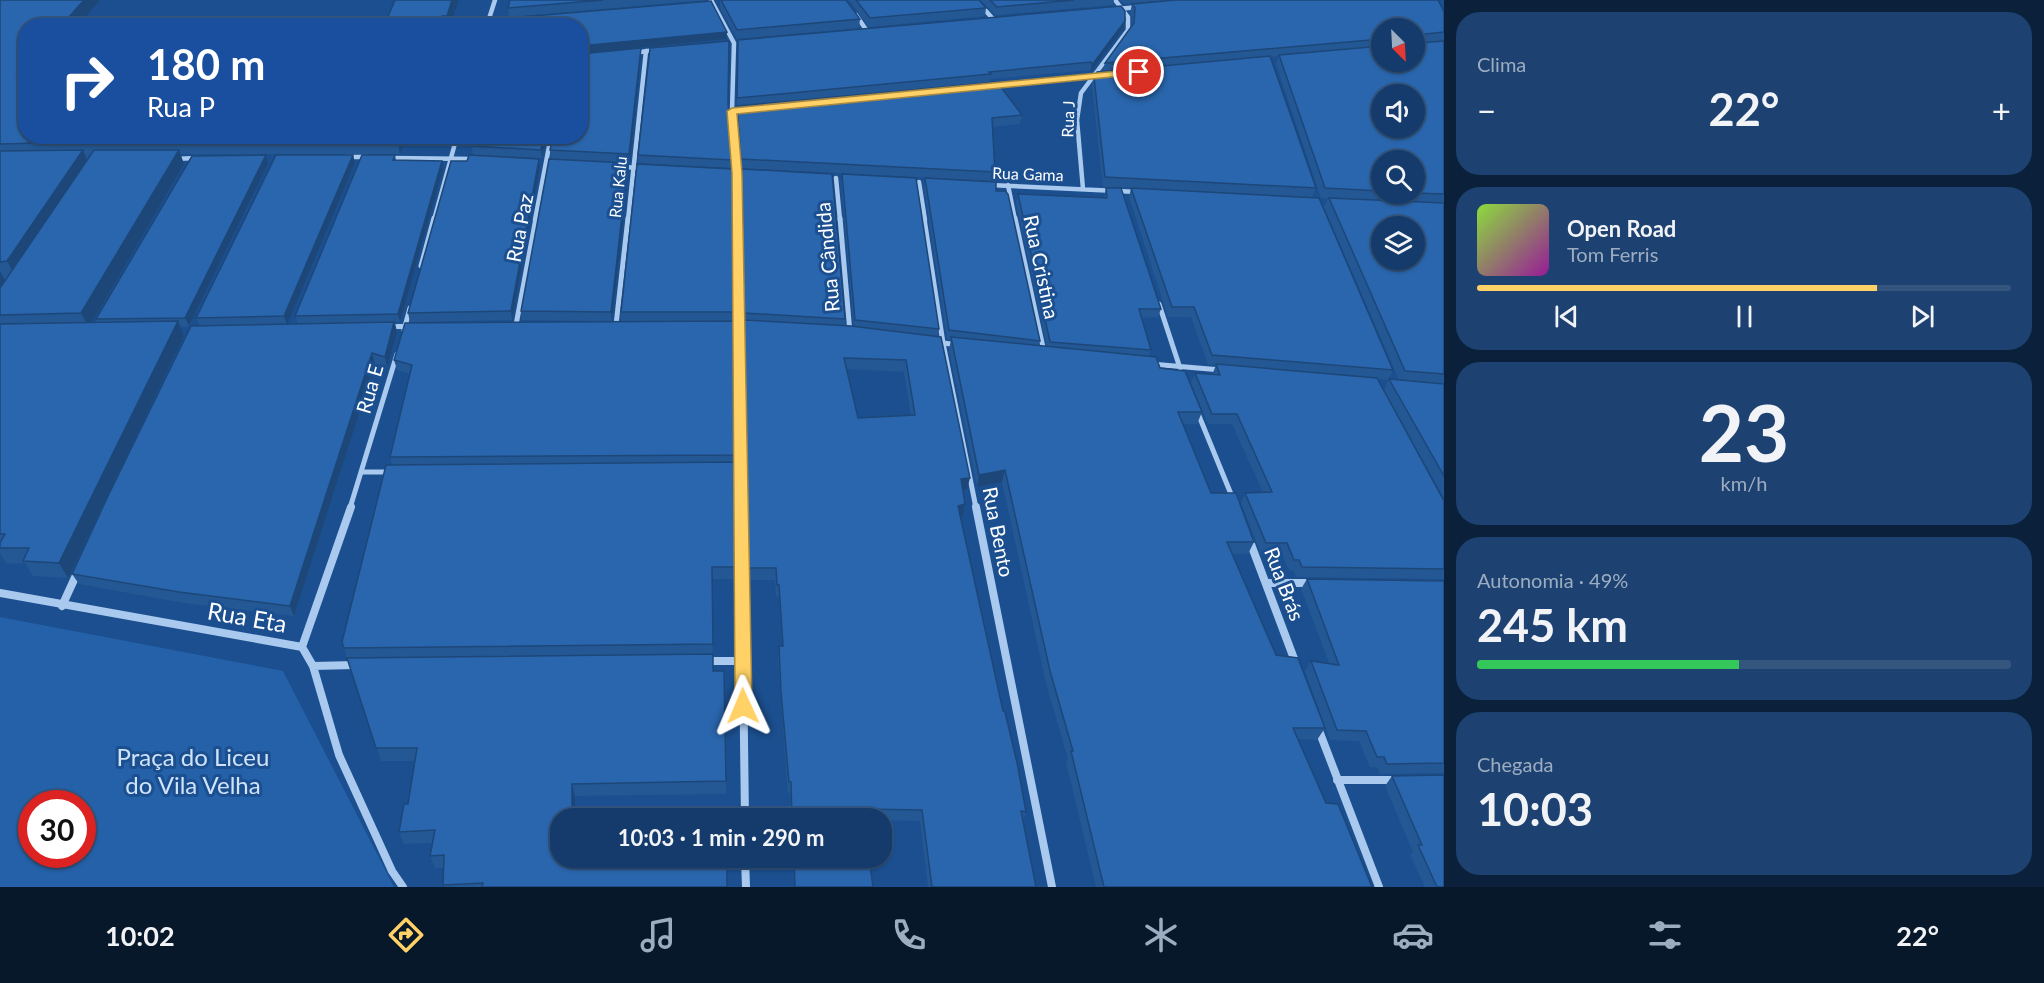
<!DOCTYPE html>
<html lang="pt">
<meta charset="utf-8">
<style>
:root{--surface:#143b6b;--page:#1d4271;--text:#f1f3f6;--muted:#9dadc1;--line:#33557e;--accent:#ffd166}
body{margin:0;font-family:Lato,sans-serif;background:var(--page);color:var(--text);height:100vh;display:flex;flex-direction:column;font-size:22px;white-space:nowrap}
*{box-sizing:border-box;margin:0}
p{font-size:20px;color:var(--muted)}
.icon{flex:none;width:33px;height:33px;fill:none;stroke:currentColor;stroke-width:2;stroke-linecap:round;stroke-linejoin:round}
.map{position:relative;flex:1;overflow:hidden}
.side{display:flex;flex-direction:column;gap:12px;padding:12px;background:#0b203b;width:600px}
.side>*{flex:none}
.guide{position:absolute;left:18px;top:18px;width:570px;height:126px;border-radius:24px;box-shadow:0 2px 4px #0004,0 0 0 2px var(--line);background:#1a4fa0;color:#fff;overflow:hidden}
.needle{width:39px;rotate:156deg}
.fabs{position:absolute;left:1371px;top:18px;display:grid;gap:12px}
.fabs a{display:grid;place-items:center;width:54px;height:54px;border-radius:50%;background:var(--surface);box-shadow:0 2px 4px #0004,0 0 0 2px var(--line);font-size:30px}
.speed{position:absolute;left:18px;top:790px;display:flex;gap:12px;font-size:30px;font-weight:700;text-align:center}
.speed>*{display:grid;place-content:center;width:78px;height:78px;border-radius:50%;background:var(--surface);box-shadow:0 2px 4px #0004,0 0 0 2px var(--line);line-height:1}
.speed .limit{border:9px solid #d22;background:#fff;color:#111}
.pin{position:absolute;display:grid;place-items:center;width:51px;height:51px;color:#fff;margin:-26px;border:3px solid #fff;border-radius:50%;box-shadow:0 2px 6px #0007}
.me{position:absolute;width:66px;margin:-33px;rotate:359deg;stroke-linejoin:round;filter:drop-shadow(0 0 4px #0008)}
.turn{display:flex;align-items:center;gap:21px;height:126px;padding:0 30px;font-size:27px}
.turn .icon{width:78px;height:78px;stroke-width:2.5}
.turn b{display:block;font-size:42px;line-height:51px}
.big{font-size:45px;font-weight:700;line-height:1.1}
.side .card{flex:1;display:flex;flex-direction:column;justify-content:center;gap:9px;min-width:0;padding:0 21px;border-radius:24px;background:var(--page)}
.side .dial{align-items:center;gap:0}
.dial b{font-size:78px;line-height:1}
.song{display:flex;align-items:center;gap:18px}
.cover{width:72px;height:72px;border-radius:9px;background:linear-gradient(135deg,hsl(90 70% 55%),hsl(300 70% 35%))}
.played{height:6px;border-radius:3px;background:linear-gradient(90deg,var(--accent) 75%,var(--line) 75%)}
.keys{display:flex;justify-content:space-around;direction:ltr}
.heat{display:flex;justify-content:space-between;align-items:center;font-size:33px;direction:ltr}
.charge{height:9px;border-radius:4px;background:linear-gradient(90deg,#34c759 49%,var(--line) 0)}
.trip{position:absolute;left:550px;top:808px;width:342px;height:60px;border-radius:24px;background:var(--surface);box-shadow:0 2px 4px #0004,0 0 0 2px var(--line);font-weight:700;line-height:60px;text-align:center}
.menu{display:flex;height:96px;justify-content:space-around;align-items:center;background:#08182b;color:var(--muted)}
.menu .icon{width:42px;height:42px}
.menu .active{color:var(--accent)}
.menu b{font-size:27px;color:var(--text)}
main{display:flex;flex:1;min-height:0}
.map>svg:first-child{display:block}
.green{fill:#2461a8;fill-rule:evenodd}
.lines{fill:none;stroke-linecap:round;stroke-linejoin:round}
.street-far2{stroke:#a9c9ee;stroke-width:4.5}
.street-far1{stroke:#a9c9ee;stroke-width:5}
.street{stroke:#a9c9ee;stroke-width:8}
.wall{fill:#245895;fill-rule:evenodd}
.shaded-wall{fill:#1d4779}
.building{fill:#2a66ad;stroke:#1d4779;stroke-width:1.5;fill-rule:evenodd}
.route{fill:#ffd166;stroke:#a68842;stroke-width:1.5}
.labels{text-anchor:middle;stroke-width:6;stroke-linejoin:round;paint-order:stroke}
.far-street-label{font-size:16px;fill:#fff;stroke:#1b4f8f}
.street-label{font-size:20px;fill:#fff;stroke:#1b4f8f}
.near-street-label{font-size:24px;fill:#fff;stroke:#1b4f8f}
.near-park-label{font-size:24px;fill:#cfe3fa;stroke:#1b4f8f}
</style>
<main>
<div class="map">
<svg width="1444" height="887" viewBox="0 0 1444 887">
<rect width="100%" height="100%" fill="#1b4f8f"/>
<path class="green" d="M0,617L283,671L394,887H0ZM32,804H82V855H32Z"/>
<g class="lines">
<path class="street-far2" d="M711,0L734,43L732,111L737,173L738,220
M976,0L994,20
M1117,9L1139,7
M856,15L867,31
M488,23L515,21
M487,25L495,0
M633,53L655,50
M993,86L1102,75
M345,157H368
M390,158L476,159
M174,159L197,158
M621,167L643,168
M726,172L748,173
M836,178L840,220
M919,182L925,220
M989,185L1138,192
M1008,185L1015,220
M1083,189L1077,120L1081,93L1128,30V17L1115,0
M434,220L457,136
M535,220L551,136
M628,220L646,51"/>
<path class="street-far1" d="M738,218L741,508
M840,218L850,333
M924,218L943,343L976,508
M1015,218L1044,352
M421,266L434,218
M1159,304L1180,368
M516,325L536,218
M616,325L628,218
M726,326L752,327
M387,327L410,326
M404,330L410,308
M936,342L958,345
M1151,364L1221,370
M1197,411L1233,499
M363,472H391
M350,508L397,354"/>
<path class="street" d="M741,507L745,819
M976,507L1052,887
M1249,539L1296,664
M1267,583H1311
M0,593L302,647L313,666L339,755L392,871L403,887
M62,606L78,571
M302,647L351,507
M707,661H742
M313,666L355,665
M1318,728L1379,887
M1337,780H1395
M745,858L746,887"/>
</g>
<path class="wall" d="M0,0H99V1L78,26H26V136H405L406,139L400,154H180L184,164L92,323L97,322L96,319L268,164L189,326L180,327L184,336L68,578L33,576L25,563L7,564L0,553Z
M459,0L450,26H384Z
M510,0H707L509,17L508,8Z
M720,0L860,19L859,28L737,39L720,8Z
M849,0H979L986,8L985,16L869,27Z
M980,0H1114L1113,5L996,15Z
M1120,0H1170L1124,4Z
M1132,4L1444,12V498L1384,390L1389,379L1399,380L1324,207L1328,199L1321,198L1276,64L1279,56L1270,57L1316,188L1312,197L1393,370L1388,380L1378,379L1444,501V579L1296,577L1294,571L1289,570L1281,553L1261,554L1241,503L1245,493L1263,492L1232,424H1208L1191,383L1195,373L1212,375L1216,365L1208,364L1191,317H1168L1129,197L1131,188L1103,187L1092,86L1094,77L1102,72L1105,63L1132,26V17L1130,13ZM1382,28H1414V62H1382ZM1382,160H1414V194H1382Z
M509,18L727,32V39L620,50L641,56L630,163L551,159L550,150L580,136Z
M1125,21L1124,28L1090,73V70L990,79L989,82L737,106L738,40Z
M728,105L732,168L639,163L638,155Z
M737,106L1022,115L1020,124L992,127L995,172L993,181L741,168Z
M546,136L542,158L473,155L472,146Z
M353,155L355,163L287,324H298L295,316L395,155L396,160L442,161L443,170L400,322H395L397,332L387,367L375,364L294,616L184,603L79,584L72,574L200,326L196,318Z
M539,159L540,167L512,320L410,322L408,313L467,161Z
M733,169L734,321H621V312Z
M742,169L845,319V326L854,327L841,183L842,174L939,329L938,336L967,489L963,490L965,504L963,516L960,517L1003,711L1026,812L1023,821L1036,887H928L920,821L882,820V819H791L790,793H788L781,703L778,657L779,646H782L779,597L776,596L775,580H748ZM847,369L904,372L911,416L858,418Z
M629,172L612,321L522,320L521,311Z
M925,178L996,191L1040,341L1039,346L1047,347L1016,202L1018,194L1104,198L1106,188L1161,309L1158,317L1142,318L1151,350L1149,357L1202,412L1197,424H1183L1211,493L1254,542L1248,554H1232L1276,655L1325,728L1317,740L1298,739L1326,803L1372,887H1096L1066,762L1068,759L1046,683L1002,482L977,487L949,349L951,340L947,339L924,187Z
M734,321L736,579H712L713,671H724L726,794L575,796L561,858L727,887H444V868H435L430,856L433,843L404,844L399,832L408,804L415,761H381L342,642L392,465L390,457L410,374L397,370L394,360Z
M1307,579L1444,581V773L1380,774L1377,767H1370L1359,741L1330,740L1305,671L1311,661L1329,663L1301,589Z
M1392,776L1444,887H1425L1410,855L1413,852L1385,786Z
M793,858H869L873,887H794Z"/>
<path class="shaded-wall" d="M84,0H99V1L78,26H61Z
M452,0H459L450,26H448L447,16Z
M442,16L444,26H441V21Z
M1125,21L1124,28L1090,73L1092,65Z
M727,32V39L580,54V46Z
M641,48V56L630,163L629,154Z
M26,65V86L17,74Z
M398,136H405L406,139L400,154L397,139Z
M544,136H546L542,158L541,150Z
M83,150L89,165L15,276L7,261Z
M179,150L184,164L89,328L81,313Z
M266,155L268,164L189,326L185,318Z
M353,155L355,163L287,325L284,316Z
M539,159L540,167L512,320L511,311Z
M442,161L443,170L400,322L398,314Z
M628,163L629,172L612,321L611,312Z
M0,271L8,286L0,299Z
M178,321L184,336L68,578L59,563Z
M394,322L397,332L387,367L385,357Z
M372,353L375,364L294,616L290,606Z
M1005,470L1002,482L977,487L979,475Z
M970,478L967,489L959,491L961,479Z
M965,504L963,516L956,518L958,506Z
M572,784L575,796V819H572Z"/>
<path class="building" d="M0,0H84L61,26H26V65L17,74H26V136H398L397,139H187L0,144Z
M395,0H452L447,16H442L441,21H414L413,26H384Z
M510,0H603L508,8Z
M721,0H846L860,19L737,30Z
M856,0H979L986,8L870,18Z
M990,0H1074L997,7Z
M1176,0H1438L1444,12V32L1417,35L1414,38V28H1382V39L1105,63L1134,23L1135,8L1132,4Z
M711,1L727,32L580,46V26H507L509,18Z
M1121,6L1125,11V21L1092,65L1091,62L989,72L991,74L737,98L738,40Z
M729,41L728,103L732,160L638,155L650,48Z
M1414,41L1418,43L1444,41V194L1414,193V160H1382V191L1325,188L1279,55L1382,46V62H1414ZM1382,94H1414V128H1382Z
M641,48L629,154L550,150L553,136H580V54Z
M1270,56L1316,188L1105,177L1094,77L1097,72Z
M997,82L1022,115L992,118L995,172L741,159L737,106Z
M474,136H544L541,150L472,146Z
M83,150L7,261L0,262V151Z
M94,150H179L81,313L0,315V288Z
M266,155L185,318L96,319L192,156Z
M276,155H353L284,316L196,318Z
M362,155H395L393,160L442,161L398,314L295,316Z
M469,155L539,159L511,311L408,313L451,161H467Z
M549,159L628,163L611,312L521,311Z
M637,164L733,169L734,312H621Z
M742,169L832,174L845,319L744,313Z
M842,174L916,178L939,329L855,320Z
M925,178L996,182V191H1005L1008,194L1040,341L949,330Z
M1106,188H1121L1161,309H1139L1151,350L1050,342L1018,194L1107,198Z
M1131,188L1319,198L1393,370L1212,355L1194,307H1172Z
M1329,198L1444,203V374L1405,371ZM1382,226H1414V260H1382Z
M744,320L851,326L941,337L970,478L961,479L965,504L958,506L1003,711L1005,712L1018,767L1026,812L1021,811L1036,887H932L922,810L863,809L864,819H792L791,782H789L781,692L779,646H783L779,585H777L776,568H748ZM844,358L906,360L915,415L858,418Z
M178,321L59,563L23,561L29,548H0V543L5,534H0V324Z
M734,321L736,455L390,457L412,365L394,360L405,323Z
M394,322L385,357L372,353L290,606L179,592L72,574L108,496L191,326Z
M951,337L1156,357L1160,368L1185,371L1202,412H1178L1211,493H1236L1254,542H1227L1276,655L1298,658L1325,728H1293L1326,803L1338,804L1372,887H1104L1071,751H1073L1050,671L1005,470L979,475Z
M1216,364L1377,378L1444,501V569L1302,567L1299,560H1294L1287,543H1266L1245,493L1272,492L1237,414H1212L1195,373L1220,375Z
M1389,379L1444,384V476Z
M736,462V567H712L713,644L344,648L342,642L386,465Z
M1307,579L1444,581V763L1387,764L1384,757H1377L1366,731L1337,730L1311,661L1339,665Z
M713,654V671H724L726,781L572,784V819H561V858H727V887H482L483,883L443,885L444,855L430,856L435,830L399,832L404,804H408L417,748H376L347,658Z
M1444,775V887H1437L1418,845H1422L1392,776Z
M794,858H869L873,887H795Z"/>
<path class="route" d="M1139,69L1142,70V74L737,114L742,173L752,706L749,711L743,713L737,711L735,706L732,173L727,111L732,108Z"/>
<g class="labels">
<g class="far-street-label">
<text transform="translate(1068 119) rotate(-88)" y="6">Rua J</text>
<text transform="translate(1028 174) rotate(2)" y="6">Rua Gama</text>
<text transform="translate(618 187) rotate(-84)" y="6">Rua Kalu</text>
</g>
<g class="street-label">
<text transform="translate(520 228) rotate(-79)" y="7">Rua Paz</text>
<text transform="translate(828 257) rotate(-95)" y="7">Rua Cândida</text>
<text transform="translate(1041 267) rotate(78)" y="7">Rua Cristina</text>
<text transform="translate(370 389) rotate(-74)" y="7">Rua E</text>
<text transform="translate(998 532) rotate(79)" y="7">Rua Bento</text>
<text transform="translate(1284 584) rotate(69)" y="7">Rua Brás</text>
</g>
<g class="near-street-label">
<text transform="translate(247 618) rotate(10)" y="8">Rua Eta</text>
</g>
<g class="near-park-label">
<text x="193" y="766">Praça do Liceu<tspan x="193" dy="28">do Vila Velha</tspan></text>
</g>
</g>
</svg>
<div class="fabs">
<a><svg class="needle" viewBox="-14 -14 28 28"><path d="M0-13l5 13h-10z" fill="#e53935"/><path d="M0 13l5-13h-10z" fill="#9dadc1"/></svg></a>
<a><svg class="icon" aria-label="sound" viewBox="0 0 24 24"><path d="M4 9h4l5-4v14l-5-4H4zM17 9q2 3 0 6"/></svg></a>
<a><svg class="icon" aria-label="search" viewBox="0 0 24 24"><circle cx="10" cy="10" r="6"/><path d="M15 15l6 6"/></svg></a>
<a><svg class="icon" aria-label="layers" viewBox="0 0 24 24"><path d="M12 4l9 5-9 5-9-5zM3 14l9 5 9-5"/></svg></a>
</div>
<div class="speed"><div class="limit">30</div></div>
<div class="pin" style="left:1139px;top:72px;background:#d93025"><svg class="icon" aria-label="arrive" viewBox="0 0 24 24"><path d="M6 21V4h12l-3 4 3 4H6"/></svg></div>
<svg class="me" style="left:743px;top:706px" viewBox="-20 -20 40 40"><path d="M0-17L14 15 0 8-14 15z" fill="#ffd166" stroke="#fff" stroke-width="4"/></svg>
<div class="trip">10:03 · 1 min · 290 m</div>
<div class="guide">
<div class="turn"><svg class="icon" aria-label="right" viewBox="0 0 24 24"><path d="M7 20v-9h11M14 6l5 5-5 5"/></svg><div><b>180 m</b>Rua P</div></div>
</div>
</div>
<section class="side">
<div class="card"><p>Clima</p>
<div class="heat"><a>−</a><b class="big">22°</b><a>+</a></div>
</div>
<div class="card">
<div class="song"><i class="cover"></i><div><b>Open Road</b><p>Tom Ferris</p></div></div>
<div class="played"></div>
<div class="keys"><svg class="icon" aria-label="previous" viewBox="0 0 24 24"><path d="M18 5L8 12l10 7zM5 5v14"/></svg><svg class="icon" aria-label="pause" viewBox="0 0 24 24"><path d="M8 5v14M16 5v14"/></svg><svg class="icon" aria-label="next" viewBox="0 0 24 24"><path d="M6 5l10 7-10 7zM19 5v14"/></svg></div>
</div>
<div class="card dial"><b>23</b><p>km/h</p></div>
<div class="card"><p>Autonomia · 49%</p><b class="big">245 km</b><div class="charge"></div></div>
<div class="card"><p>Chegada</p><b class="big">10:03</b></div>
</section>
</main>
<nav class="menu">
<b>10:02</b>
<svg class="icon active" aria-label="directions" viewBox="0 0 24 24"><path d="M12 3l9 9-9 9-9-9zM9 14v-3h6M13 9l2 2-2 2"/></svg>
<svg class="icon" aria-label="music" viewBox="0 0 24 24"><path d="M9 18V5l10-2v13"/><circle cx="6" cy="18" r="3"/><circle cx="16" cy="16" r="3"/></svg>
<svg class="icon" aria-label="phone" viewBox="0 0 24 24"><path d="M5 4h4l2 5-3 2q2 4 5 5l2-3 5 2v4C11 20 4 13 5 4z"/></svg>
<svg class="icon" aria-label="climate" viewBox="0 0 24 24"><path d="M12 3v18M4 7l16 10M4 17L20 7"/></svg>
<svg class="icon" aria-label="car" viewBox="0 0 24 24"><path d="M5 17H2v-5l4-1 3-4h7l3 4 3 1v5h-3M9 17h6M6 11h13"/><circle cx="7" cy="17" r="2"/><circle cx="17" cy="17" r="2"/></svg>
<svg class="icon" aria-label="filters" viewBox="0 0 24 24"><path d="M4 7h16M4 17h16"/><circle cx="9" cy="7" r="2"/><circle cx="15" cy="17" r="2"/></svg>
<b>22°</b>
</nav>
